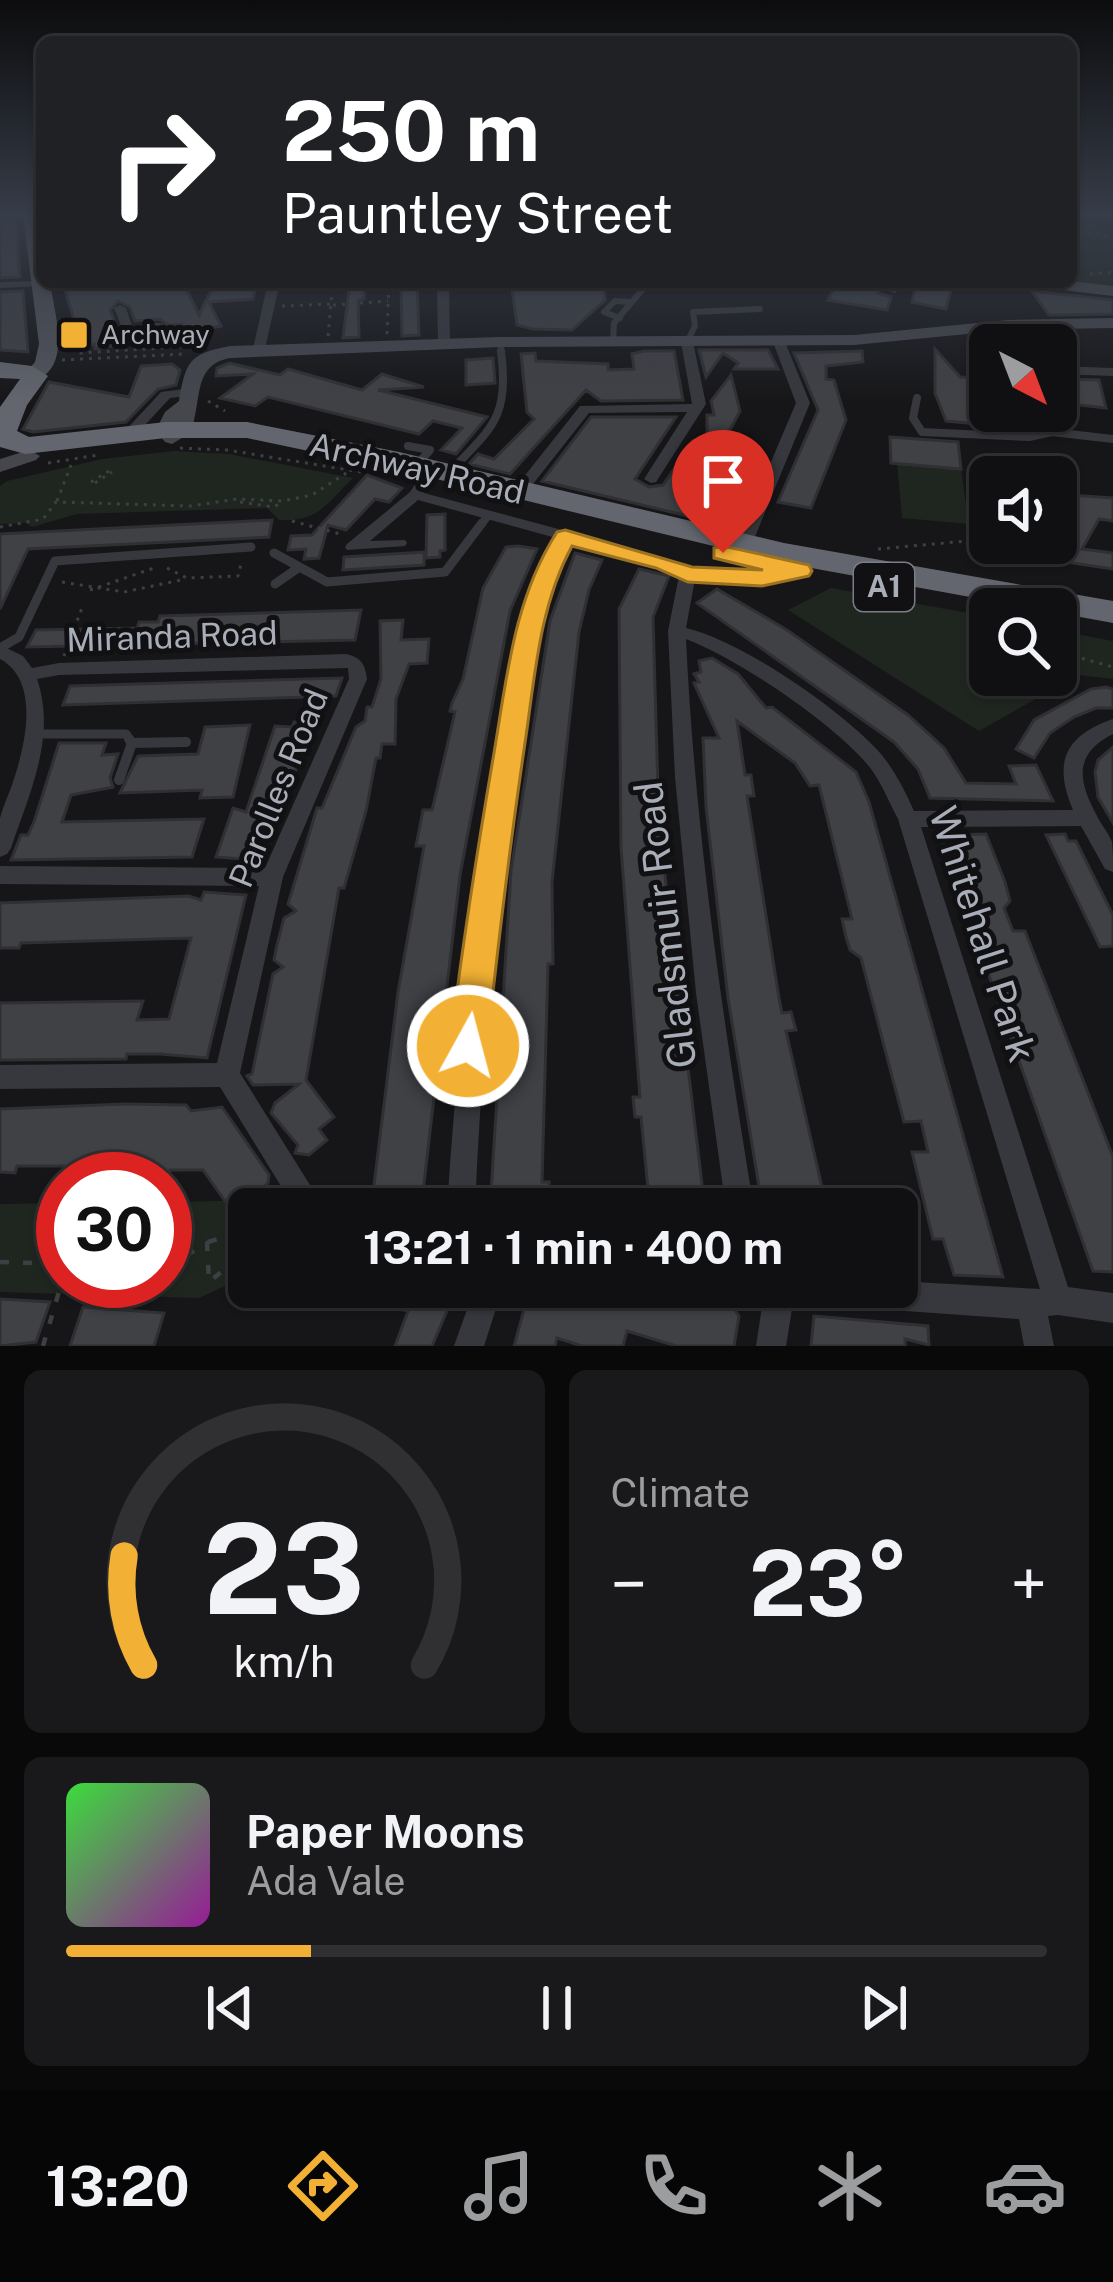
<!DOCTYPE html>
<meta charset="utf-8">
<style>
:root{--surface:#101012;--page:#19191b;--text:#f1f3f6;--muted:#9c9d9f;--line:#303032;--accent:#f2b134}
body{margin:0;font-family:"Public Sans",sans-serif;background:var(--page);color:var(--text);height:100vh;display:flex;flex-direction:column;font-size:45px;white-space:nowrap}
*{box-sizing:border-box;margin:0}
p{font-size:39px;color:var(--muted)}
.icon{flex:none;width:66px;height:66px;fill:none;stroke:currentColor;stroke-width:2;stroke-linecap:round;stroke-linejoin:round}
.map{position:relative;height:1346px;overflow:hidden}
.side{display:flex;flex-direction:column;gap:24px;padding:24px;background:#09090a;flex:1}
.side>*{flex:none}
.top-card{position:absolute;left:36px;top:36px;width:1041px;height:252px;border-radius:18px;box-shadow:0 3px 9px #0004,0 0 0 3px var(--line);background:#202124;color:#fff;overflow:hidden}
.needle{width:78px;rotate:138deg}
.tools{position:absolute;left:969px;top:324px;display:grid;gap:24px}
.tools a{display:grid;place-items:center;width:108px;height:108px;border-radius:18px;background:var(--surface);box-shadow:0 3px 9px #0004,0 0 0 3px var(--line);font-size:60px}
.speed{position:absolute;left:36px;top:1152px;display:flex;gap:24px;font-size:60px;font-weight:700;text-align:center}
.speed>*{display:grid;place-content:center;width:156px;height:156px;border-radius:50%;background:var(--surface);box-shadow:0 3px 9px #0004,0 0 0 3px var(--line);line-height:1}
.speed .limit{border:18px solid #d22;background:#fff;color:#111}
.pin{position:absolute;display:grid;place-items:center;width:102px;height:102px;color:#fff;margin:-123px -51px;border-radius:50% 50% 50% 0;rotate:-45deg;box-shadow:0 0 12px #0007}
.pin .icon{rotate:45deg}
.me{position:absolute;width:132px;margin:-66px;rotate:7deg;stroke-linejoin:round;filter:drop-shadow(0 0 9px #0008)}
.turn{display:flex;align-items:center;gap:42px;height:252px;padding:0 48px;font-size:54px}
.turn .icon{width:156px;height:156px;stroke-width:2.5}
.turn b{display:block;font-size:84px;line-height:102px}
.big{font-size:90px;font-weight:700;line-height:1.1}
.side .widget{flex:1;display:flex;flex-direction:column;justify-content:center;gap:18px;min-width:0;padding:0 42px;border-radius:18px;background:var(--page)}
.side .dial{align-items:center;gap:0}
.dial svg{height:312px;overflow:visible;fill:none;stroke:var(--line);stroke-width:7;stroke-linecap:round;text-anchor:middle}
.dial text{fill:var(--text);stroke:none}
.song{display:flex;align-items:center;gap:36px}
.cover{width:144px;height:144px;border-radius:18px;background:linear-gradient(135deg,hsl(120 70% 55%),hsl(300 70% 35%))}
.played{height:12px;border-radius:6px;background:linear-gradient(90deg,var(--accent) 25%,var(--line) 25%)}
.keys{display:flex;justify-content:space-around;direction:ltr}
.heat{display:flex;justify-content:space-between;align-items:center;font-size:66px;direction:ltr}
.side .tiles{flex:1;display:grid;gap:24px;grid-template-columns:1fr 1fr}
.widget:last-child{grid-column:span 2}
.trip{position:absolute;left:228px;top:1188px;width:690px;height:120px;border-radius:18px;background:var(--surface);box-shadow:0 3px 9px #0004,0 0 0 3px var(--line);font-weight:700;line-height:120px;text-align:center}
.dock{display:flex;height:192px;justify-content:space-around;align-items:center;background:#060607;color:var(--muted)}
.dock .icon{width:84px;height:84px}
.dock .active{color:var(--accent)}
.dock b{font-size:54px;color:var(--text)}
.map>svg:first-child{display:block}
.green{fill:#1e261f}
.building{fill:#404145;stroke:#303034;stroke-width:3}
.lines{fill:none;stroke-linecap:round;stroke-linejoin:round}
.path-far1{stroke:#3d3f44;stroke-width:3;stroke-dasharray:3 6;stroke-linecap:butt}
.path{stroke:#3d3f44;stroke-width:4.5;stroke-dasharray:9 14;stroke-linecap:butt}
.lane-far3{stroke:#37383d;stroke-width:6}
.lane-far2{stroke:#37383d;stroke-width:8}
.lane-far1{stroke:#37383d;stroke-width:9}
.lane{stroke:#37383d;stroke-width:10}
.street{fill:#37383d;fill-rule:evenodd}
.secondary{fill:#45474d;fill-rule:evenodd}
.primary{fill:#53555c;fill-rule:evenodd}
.highway{fill:#63666e;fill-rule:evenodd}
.route{fill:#f2b134;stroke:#9d7322;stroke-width:3}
.poi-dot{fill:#f2b134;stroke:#111113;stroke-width:4.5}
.labels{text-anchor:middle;stroke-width:10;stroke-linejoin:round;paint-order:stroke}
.far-poi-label{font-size:27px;fill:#a8adb8;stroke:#111113;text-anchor:start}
.shield{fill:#111113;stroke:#7b7e86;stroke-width:3}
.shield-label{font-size:30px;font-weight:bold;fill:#a8adb8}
.street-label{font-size:33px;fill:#a8adb8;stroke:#111113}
.near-street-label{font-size:39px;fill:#a8adb8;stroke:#111113}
</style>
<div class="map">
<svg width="1113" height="1346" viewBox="0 0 1113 1346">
<rect width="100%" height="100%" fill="#161618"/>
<path class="green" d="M1071,215H1113V289L1071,282Z
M174,451L229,454L353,478C326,504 319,522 279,520L267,508L77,514L32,527L26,523L0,524V486L7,481L102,459Z
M897,463L961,469L969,524L902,518Z
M831,588L990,617V675H1056V630L1113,641V679L1078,675L979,731L788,610Z
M274,1200L280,1209H249V1275L199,1298L0,1292V1204L63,1203V1281H165V1202Z"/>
<path class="building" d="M0,215H15L20,277L0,278Z
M148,282L150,287L183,282L199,315L215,282H257L253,299L209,302L221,326L187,332L182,324L168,325L160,319L135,321L130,307L118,301L110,310L120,335L146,340L95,349L94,344L82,347L63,283Z
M350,282H365L364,299L358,300L359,337L343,338Z
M401,282H417L419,335L402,336Z
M511,282H604L605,300L572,330L533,329L517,325Z
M837,282H882L878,293L891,297L887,310L828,300Z
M917,282L948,284L951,289L946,309L912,302Z
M23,291L28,352L0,350V292Z
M1032,291L1113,300V314L1049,315Z
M935,349L960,377L990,379V398L975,390L970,402L1011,427L946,421L935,393Z
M699,350H768L778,369H734L738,363L723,353L706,377Z
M644,351H674L683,400L601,401L586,390L510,474L469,464L478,454L494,459L534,419L527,412L521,354L535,353L536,361L608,364V370L634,369L632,354Z
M862,351L863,362L826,366V379L834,380L846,420L811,508L778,502L818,410L794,353Z
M493,358L495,383L466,385V360Z
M229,363L280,375L288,369L362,390L382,374L424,387L378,390L487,417L456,454L441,450L462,428L433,421L419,434L268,397L255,406L220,398L253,374L216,376L217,368Z
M141,366L172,364L180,370L176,385L158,389L126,422L33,432L23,429L49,382L129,397Z
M731,375L740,411L707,474V415H714L711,401Z
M1066,379L1099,380L1106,408L1070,404Z
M591,417H676L635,479L649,487L663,485L692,442L700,483L696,490L748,502L738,528L542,481Z
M890,437L958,442L961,469L891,463Z
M367,475L402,488L389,502L375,499L346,530L328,525L319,558L304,559L306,549L288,550L291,536L312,535Z
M1056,494L1113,498V521L1099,519L1082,549L1113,553V569L1039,558L1038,543H1056Z
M445,514V550L440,551V557L426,558L427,515Z
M272,520L269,537L28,549L0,609V534Z
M518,546L537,549L510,611L460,875L421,1209H371L398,992L424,846H416L423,810H432L434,802L455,712L450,711L452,703L463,679L483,588L506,547Z
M424,552V565L343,570L344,557Z
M575,553L602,560L589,590L579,632L552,882L553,964H548L542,1182H549V1195H542L541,1209H490L511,871L550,621Z
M639,569L669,576L653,617L659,826L705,1209H650L641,1117H635L633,1097H640L621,847L619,609Z
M717,589L787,630L908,715L944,748L966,783L1016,784L1009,766L1036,765L1053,801L930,798L918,769L894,742L697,603Z
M361,610L355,640L224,643L221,637L212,643L27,647L36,630L137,628L139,622H158L160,616Z
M403,620L401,640L429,639L427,663L409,664L396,699L395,744H382L380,758H376L366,811L344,888H339L306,1080L334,1117L319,1129L327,1140L309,1155L295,1153L298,1145L271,1113L275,1103L299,1084L253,1085L247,1076L252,1074L273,974L283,967L274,960L277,945L284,918L296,911L288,904L317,808H322L356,727L365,721L367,707H372L381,679L380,621Z
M712,658L738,674L766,708L772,707L856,772L869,802L1003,1277L954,1275L943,1239H933L912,1152H928L921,1121L904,1122L861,958L850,950L846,937L842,919H852L819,785L810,786L795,763L737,721L745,775H751L754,796H747L779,998L782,1013L791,1012L796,1030L786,1031L827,1209L762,1205L728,998L706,807L703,738H719L694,683L699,682L694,674L701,672L699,661Z
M342,678L336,696L63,705L70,686Z
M1106,687L1113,689V708H1096L1074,717L1050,733L1034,758L1016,749L1034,720L1091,689Z
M294,722L317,723L255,860L216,857L233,808L246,812L275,726L292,727Z
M250,725L233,797L200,798L202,790L120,793L138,756L198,754L205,727Z
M59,743H106L102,755L118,754L110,778L113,787L71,795L62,822L204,819L192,857L11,860L21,835H28L34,822Z
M1113,747V823L1098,797L1095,772L1098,760Z
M986,834L1005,882L1010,901L1004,908L1013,931H1025L1113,1157V1272L1093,1271L943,845L942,838L950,835Z
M1065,834L1068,841H1076L1113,915V946L1100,947L1046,835Z
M204,892L246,895L207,1058L160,1054H127L126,1059L0,1060V1003L143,1001L137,1020L169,1019L191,938L21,943L19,948H0V903L189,896L201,900Z
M125,1104L186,1105L191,1111L222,1107L269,1175L268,1183L247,1201H225L203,1170H170L169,1175L62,1173L65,1166H17L15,1173L0,1172V1109Z
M326,1287H432L447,1288L453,1297L432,1346H395L408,1311L325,1293Z
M528,1295L734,1309L739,1316L734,1346H676L627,1331L623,1346H582L557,1338L555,1346H514Z
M0,1299L50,1302L36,1342L0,1346Z
M83,1307L164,1313L154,1346H70Z
M814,1316L928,1326L929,1345L905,1339V1346H811Z"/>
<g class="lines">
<path class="path-far1" d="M1089,215L1098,233L1113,239
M1071,235L1098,233
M1090,274L1113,272
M333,305L388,301
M282,306L331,304
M183,321L193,340
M387,334L389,282
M328,336L333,282
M165,342L182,340
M155,343L146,345L194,343
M72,348L81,353L194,346
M62,360L184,354
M650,362L652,369H679
M208,401L225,411
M180,448L227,450L367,473
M48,463L98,455
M91,482L109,471
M95,483L112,472
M57,501L71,465
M240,502L274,507L282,502
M292,521L344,535
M0,527L43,519L56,502L191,506L237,499L283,501L312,495L348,472
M878,549L990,539
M167,568L187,578L238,576L241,564
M62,582L124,592L186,579
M90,590L154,568
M74,629L82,608
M1056,651L1113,667
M64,656L68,644"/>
<path class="path" d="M208,1242L249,1229
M165,1261H177L207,1243L209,1282L236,1260L249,1232
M0,1262L63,1264
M43,1346L63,1278"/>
<path class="lane-far3" d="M894,290L897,282
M620,318L604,312L615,301L629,302
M500,342L502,354
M613,342L614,323L649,282
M687,342L695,326L693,312L760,309"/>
<path class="lane-far2" d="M917,398L913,418L922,432L1029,437L1052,432
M977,398L990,408
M994,411L1052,432L1113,439
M408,446L430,450L416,466
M448,474C491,428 510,419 501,351
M480,526L487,517"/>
<path class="lane-far1" d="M274,553L327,582L445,572L482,523
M275,584L298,568
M0,648L19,637L55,561L251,547
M36,734H126L131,742"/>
<path class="lane" d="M129,739L132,743L186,742
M119,780L132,743"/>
<path class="street" d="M40,281L44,282V286L0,288V282Z
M268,282H280L264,353L258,357L252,353Z
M437,282H449L450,344L444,348L438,344Z
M120,305L126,308L132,326L159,323L163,324L165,331L159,335L153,331L124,333L114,308Z
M687,338L693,342L706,404L656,482L651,483L644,479L687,412L589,413L525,494H515V488L580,406L692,404L681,342Z
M779,338L785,342L810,403L752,544L744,549L736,544L796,403L773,342Z
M1056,366L1113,368V376L1056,374Z
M192,388L198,392L197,395L170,398L134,437H124L122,434L161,392Z
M425,476L432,480L424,493L670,559L691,569L762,573L806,567L808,571L806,575L762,583L695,579L686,628C742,641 843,711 881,754C895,771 905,791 914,811L1073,810C1053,763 1064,736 1113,719V734C1073,754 1078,781 1097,816C1101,825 1109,833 1112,842C1113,851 1113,863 1113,872L1105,869L1081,826L921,827L1068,1287L1113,1293V1323L1058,1315L1048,1316L1054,1346H1024L1019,1319L793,1303L786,1346H756L765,1287H897V1281L1040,1289L898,819C889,802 882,784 871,769C838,726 737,658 686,639C695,831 723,1020 754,1209H726L696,993L675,777L668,631L679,576L658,567L570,542C534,615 527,693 516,772C495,917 481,1063 475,1209H447C456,1065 472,921 495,778C509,695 518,614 556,538L418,500L370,541L405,540L407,543L405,546L347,550L345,547L347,544L410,492L420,477Z
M0,645L23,656L32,668L59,663L346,654C362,658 365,664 367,679L283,877L240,1073L325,1209H295L220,1087L0,1089V1065L217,1063L259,886L0,884V866L265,868L349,679L348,668L59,675L37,679C57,737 29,794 11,848L7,854L0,857C0,845 0,830 0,818C3,806 9,794 13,782C25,746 41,681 0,659Z
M475,1287H503L484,1346H454Z"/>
<path class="secondary" d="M1071,281L1113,286V296L1038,287L1030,282Z
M1113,318V328L1008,330L854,345L500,347L230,358C191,365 203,403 190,433L172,444L165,442L156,430L165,412L179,401C186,361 189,354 230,346L500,337L854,335L1008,320Z
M29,450L40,456L36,460L0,472V459Z"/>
<path class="primary" d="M23,215H39L42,282H50C54,313 73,366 35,381L24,375L35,362L39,344Z"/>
<path class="highway" d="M0,362L32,366L48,376L27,405L17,431L29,437L166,422H247L399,452L784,543L1113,601V623L784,563L399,470L247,438H166L25,454L0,447V407L20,379L0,378Z"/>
</g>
<linearGradient id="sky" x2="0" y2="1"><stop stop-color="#0c0c0d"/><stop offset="0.53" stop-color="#363c48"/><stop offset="1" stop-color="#363c48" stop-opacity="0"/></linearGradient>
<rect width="1113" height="404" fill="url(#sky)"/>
<path class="route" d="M565,530L692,567L763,570L714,558V548L723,546L809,565L812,571L809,576L762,586L688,582L656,568L572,546C539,607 535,676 525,743C510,844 498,945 487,1046L482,1059L468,1064L455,1059L450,1046C462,948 477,851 494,753C507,676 514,599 557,532Z"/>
<rect class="poi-dot" x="59" y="320" width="30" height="30" rx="6"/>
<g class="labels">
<g class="far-poi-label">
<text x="101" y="344">Archway</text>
</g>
<rect class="shield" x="854" y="563" width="60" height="48" rx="9"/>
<g class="shield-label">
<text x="884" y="597">A1</text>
</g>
<g class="street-label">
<text transform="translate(417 468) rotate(13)" y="12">Archway Road</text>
<text transform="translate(172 636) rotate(-2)" y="12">Miranda Road</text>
<text transform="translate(278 788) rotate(-68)" y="12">Parolles Road</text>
</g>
<g class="near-street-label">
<text transform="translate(665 925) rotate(-97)" y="14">Gladsmuir Road</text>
<text transform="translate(983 934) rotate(72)" y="14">Whitehall Park</text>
</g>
</g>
</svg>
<div class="tools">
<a><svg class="needle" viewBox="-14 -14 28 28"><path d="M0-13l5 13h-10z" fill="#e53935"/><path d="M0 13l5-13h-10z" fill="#9c9d9f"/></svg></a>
<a><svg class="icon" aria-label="sound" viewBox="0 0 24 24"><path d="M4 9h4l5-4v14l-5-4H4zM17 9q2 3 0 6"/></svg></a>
<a><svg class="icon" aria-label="search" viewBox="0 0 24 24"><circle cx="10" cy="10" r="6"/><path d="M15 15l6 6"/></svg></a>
</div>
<div class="speed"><div class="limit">30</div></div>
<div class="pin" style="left:723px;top:553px;background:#d93025"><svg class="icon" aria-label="arrive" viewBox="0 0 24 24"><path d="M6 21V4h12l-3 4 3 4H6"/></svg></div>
<svg class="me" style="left:468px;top:1046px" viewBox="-20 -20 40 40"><circle r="17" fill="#f2b134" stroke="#fff" stroke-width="3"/><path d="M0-11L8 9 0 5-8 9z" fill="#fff"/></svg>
<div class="trip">13:21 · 1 min · 400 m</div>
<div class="top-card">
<div class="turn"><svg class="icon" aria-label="right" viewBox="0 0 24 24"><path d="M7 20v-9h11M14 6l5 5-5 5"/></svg><div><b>250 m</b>Pauntley Street</div></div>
</div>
</div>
<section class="side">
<div class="tiles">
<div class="widget dial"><svg viewBox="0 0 100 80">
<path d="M14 69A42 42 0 1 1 86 69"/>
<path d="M14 69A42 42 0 0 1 9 41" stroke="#f2b134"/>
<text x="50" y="56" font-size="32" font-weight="700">23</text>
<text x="50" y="72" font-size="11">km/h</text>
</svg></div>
<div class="widget"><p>Climate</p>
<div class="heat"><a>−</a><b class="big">23°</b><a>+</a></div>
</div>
<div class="widget">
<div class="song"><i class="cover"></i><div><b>Paper Moons</b><p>Ada Vale</p></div></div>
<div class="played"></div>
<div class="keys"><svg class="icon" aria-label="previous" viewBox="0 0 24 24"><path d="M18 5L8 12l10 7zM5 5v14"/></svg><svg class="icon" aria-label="pause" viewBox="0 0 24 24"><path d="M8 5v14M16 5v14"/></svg><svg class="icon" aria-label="next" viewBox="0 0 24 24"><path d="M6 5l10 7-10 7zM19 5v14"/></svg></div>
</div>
</div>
</section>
<nav class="dock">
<b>13:20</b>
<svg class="icon active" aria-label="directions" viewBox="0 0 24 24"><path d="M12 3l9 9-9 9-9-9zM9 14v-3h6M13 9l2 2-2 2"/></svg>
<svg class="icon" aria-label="music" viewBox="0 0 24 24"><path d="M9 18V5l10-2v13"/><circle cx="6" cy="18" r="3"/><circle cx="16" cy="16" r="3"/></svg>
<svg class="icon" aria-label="phone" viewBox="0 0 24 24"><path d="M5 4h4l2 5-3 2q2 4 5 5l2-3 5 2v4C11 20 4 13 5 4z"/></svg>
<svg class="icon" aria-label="climate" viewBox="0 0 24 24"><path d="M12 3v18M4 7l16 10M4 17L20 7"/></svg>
<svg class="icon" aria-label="car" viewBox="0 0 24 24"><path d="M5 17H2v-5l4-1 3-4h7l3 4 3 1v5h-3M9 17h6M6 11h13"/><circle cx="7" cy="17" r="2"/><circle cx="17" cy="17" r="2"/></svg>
</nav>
